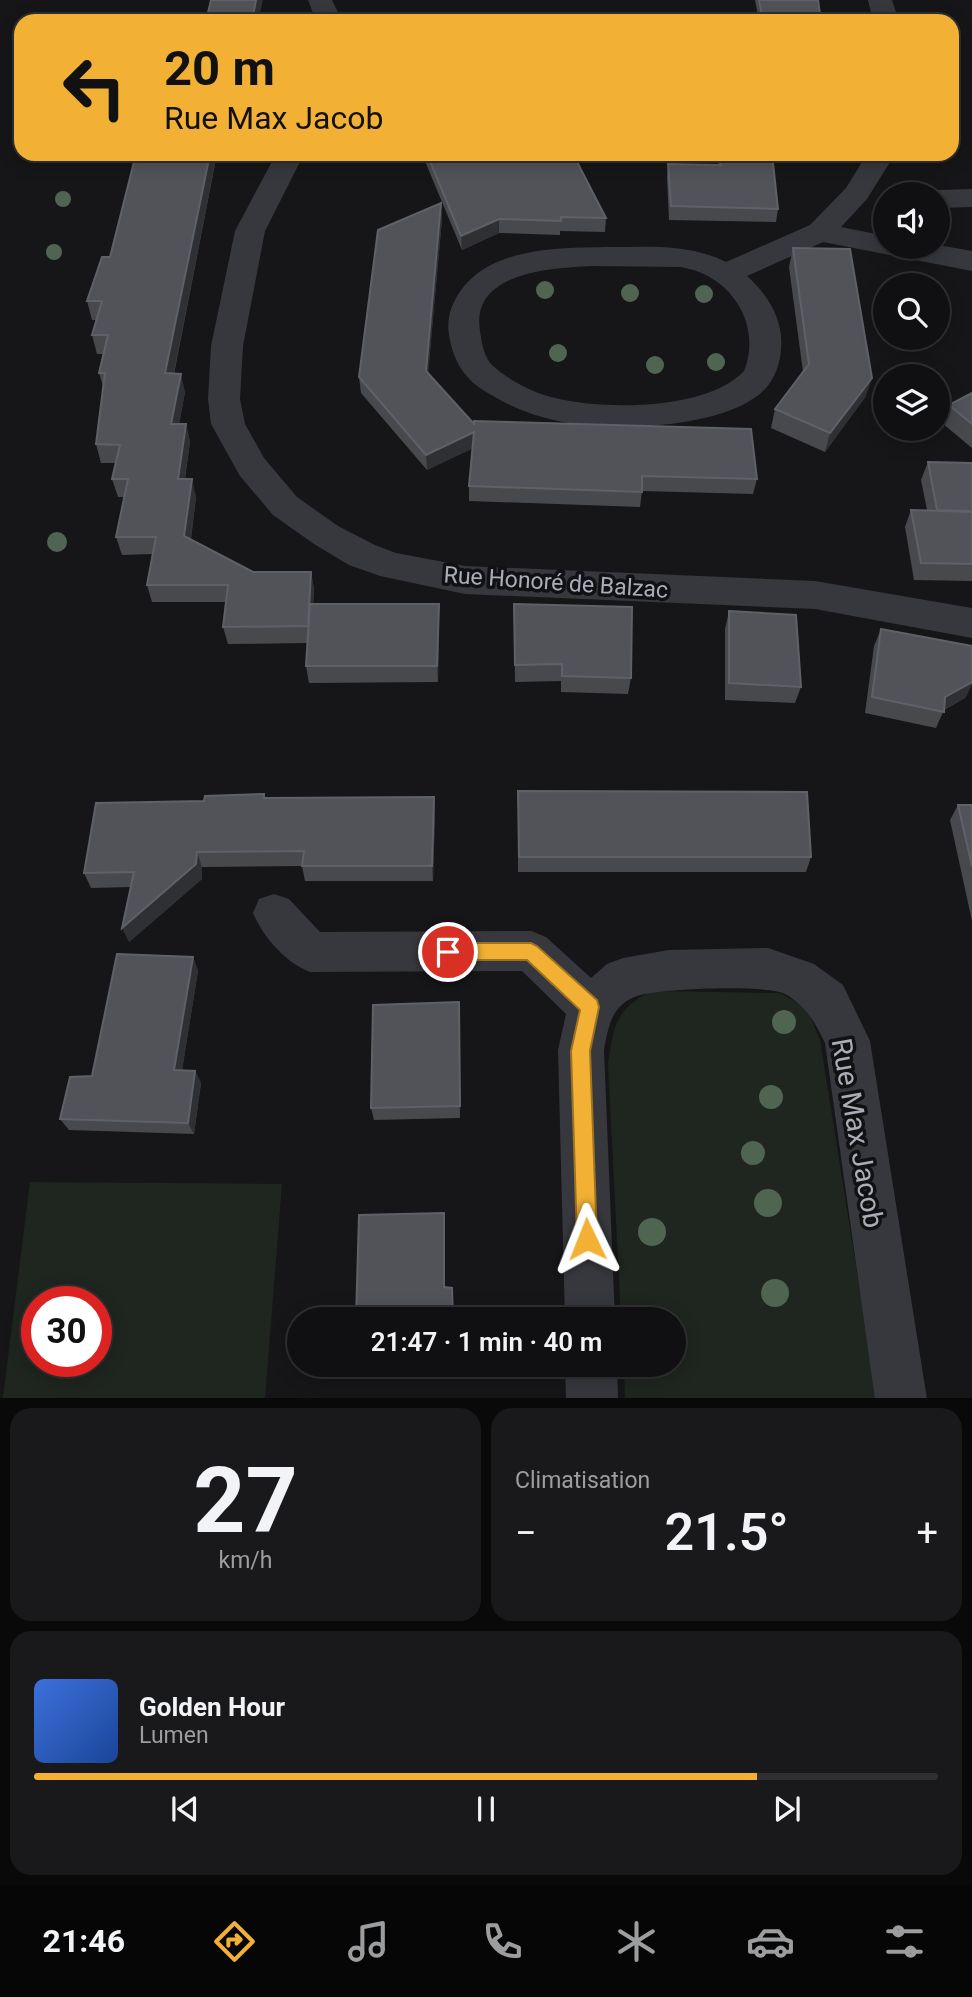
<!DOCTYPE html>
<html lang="fr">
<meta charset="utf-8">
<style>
:root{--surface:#101012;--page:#19191b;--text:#f1f3f6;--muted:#9c9d9f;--line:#303032;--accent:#f2b134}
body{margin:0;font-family:Roboto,sans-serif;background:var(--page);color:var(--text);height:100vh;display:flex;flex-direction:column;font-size:26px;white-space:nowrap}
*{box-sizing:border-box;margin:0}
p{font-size:23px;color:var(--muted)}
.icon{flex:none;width:38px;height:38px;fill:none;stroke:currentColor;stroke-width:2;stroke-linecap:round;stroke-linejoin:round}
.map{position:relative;height:1398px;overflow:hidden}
.side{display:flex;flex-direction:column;gap:10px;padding:10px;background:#09090a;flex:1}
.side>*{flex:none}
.top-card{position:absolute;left:14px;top:14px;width:945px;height:147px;border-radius:21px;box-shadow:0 4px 18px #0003,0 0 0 2px var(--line);background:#f2b134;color:#111;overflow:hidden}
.buttons{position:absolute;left:873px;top:182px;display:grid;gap:14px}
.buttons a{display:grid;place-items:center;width:77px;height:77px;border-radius:50%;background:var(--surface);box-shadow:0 4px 18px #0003,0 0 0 2px var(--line);font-size:35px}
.speed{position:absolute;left:21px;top:1286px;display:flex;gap:14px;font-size:35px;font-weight:700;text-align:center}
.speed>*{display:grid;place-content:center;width:91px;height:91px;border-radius:50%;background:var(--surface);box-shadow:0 4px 18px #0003,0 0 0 2px var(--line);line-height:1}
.speed .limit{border:10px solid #d22;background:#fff;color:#111}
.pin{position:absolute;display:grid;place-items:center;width:60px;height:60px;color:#fff;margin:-30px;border:4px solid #fff;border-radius:50%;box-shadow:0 2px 7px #0007}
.me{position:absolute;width:77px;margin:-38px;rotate:358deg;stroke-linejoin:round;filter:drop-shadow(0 0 5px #0008)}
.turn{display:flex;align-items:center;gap:24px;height:147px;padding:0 35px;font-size:32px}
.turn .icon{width:91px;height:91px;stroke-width:2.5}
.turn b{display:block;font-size:49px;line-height:60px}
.big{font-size:52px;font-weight:600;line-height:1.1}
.side .card{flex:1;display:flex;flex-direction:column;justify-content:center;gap:10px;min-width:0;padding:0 24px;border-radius:21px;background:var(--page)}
.side .dial{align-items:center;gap:0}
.dial b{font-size:91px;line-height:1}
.song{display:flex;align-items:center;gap:21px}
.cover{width:84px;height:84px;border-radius:10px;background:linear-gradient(135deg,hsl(220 70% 55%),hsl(220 70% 35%))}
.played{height:7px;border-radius:4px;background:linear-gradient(90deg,var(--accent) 80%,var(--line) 80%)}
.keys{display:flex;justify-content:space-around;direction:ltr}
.heat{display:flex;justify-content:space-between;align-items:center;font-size:38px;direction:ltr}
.side .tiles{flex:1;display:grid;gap:10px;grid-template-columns:1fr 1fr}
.card:last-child{grid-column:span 2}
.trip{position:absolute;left:287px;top:1307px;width:399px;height:70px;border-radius:35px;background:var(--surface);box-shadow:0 4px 18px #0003,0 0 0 2px var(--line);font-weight:600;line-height:70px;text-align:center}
.tabs{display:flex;height:112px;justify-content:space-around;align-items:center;background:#060607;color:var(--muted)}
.tabs .icon{width:49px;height:49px}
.tabs .active{color:var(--accent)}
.tabs b{font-size:32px;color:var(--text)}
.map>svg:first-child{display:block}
.green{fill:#1e261f;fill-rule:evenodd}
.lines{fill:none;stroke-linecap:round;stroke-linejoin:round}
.street{fill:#37383d;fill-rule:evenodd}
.tree{fill:#506452}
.wall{fill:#47494d}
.shaded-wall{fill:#2f3033}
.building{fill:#525359;stroke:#5f6168;stroke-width:2}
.route{fill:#f2b134;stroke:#9d7322;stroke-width:2}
.labels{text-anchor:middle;stroke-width:7;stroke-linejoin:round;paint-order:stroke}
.street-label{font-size:23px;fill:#a8adb8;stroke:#111113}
.near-street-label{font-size:28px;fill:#a8adb8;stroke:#111113}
</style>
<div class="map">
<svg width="972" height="1399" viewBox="0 0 972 1399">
<rect width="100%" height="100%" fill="#161618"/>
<path class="green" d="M651,991L780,993L807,1008L820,1040L877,1398H625L624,1365H674V1320L621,1319L608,1063C615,1024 614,1011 651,991Z
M30,1182L282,1184L265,1398H3ZM37,1302H96V1362H37Z"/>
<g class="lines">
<path class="street" d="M308,0H332L342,21H316Z
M868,0H892L899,21H873Z
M276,154H304L265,231L243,346L240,399L245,424L264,458L297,497L338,526L375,545L396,553L465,566L815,581L972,608V638L815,609L465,594L380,576L349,565L314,544L273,515L240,476L211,424L208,399L211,346L235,231Z
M867,154H895L867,199L841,227L886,236V247L938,245L972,251V271L823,242L747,276C768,295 784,320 781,350C780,363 775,378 766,388C729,429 613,432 563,422C532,416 506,405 480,388C462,376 452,356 449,335C447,322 449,311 455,300C483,247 555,248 607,247C647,247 689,243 726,262L810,225L846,188ZM593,266L680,267C730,274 763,324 744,371C706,412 594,411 544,395C527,389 506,378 493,366C484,358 482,343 480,331C470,271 554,268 593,266Z
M972,189V207L938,208V194H927L938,190Z
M274,894L289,899L320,932L531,931L546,937L591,978L607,964L623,958L669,950L768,948L814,964L843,985L870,1041L927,1399H875L825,1043C815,1022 806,1006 785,994C767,984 653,988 634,997C611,1007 608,1028 604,1050L615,1320H565L558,1050L566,1014L522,971L310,972C286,963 263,937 253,913L259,899Z
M565,1365H617L618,1399H566Z"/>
</g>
<g class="tree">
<circle cx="63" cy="199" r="8"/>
<circle cx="54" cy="252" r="8"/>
<circle cx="545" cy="290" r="9"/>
<circle cx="630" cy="293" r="9"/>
<circle cx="704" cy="294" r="9"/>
<circle cx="558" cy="353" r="9"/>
<circle cx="716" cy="362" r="9"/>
<circle cx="655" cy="365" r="9"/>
<circle cx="57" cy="542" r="10"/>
<circle cx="784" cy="1022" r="12"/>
<circle cx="771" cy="1097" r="12"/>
<circle cx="753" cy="1153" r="12"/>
<circle cx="768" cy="1203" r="14"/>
<circle cx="652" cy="1232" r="14"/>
<circle cx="775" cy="1293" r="14"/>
</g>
<path class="wall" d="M755,0H818L820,14L830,21H759Z
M217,154L174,374L185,392L179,424H186L190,442L185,479L196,497L191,539L253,572H311L314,590L313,604H439V621L438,682L309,683L306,666L307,643L228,644L223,627L226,602H152L147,585L152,554L122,555L116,537L124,497H118L112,479L116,463H101L96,444L103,386L99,373L104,354H97L92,335L96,320H92L87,301L110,257Z
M422,154H573L606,218L605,232L560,231V235L499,233L462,250Z
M719,154L778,209L776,222L669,220L667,178L668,164L718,165Z
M441,203L442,219L428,373L474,424L757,479L753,494L642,491L640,507L469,501V486L472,448L427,470L361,393L359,377Z
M793,248L866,396L825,452L771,428L775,409L803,372L789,267Z
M972,393V448L942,423L949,405Z
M928,462L972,463V581L914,580L905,527L911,510H927L921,480Z
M514,604L631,678L628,694L561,692V681L515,682Z
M729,611L801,687L795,703L725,700V629Z
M881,629L972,646V684L965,698L944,710L936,728L865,713L874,646Z
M518,791L811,857L806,872H518Z
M434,797L435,813L433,881H305L302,866L202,867V879L129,942L131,887L91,888L84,873L204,801L265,798Z
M958,805H972V921L950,820Z
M193,957L198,971L182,1070L195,1071L201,1083L194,1134L69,1130L60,1119L92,1076Z
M459,1015L460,1118L374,1120L371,1108Z
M454,1365V1379H358L355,1373Z"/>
<path class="shaded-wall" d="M256,0H263L258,21H252Z
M210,154H217L170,392L165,373Z
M441,203L442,219L427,386L426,371Z
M499,219V233L462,250L461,236Z
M181,374L185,392L176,442L171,424Z
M872,378L866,396L825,452L830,433Z
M186,424L190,442L182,497L178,479Z
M474,432V448L427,470L426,455Z
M192,479L196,497L189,553L184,536Z
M311,572L314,590L311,643L308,626Z
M439,604V621L438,682L437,666Z
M972,682V684L965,698L941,711L945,697Z
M434,797L435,813L433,881L432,866Z
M197,852L202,867V879L129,942L122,928Z
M193,957L198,971L180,1083L174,1070Z
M195,1071L201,1083L194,1134L188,1123Z
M444,1213L445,1223V1296L444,1287Z"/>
<path class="building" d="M211,0H256L252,21H206Z
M759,0H818L820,14H829L830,21H763Z
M136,154H210L165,373L181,374L171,424H186L178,479H192L184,536L253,572H311L308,626L223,627L228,585H147L156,537H116L128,479H112L120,445L96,444L105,373H99L108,335H92L102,301H87L102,257H110Z
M427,154H573L606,218L561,217V221L499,219L461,236Z
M720,154H772L778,209L671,206L668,164L721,165Z
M441,203L426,371L474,424V421L751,429L757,479L642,476V492L469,486L474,432L426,455L359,377L378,230Z
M793,248L850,249L872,378L830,433L775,409L809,364Z
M972,393V424L949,405Z
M928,462L972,463V511L937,510Z
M911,510L972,512V564L921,563Z
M310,604H439L437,666H306Z
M514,604L632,607L631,678L562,676V664L515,665Z
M729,611L796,615L801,687L729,683Z
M881,629L972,646V682L945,697L944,712L872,697Z
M518,791L807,792L811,857H519Z
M264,794V798L434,797L432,866H302L304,851L197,852L196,864L122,928L134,872L84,873L96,803L204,801L205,796Z
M958,805H972V866Z
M117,954L193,957L174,1070L195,1071L188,1123L60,1119L70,1077L92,1076Z
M459,1002L460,1106L371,1108L373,1005Z
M444,1213V1287L452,1288L453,1320H356L359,1215Z
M355,1365H453L454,1372L355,1373Z"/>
<path class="route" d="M448,943H531L537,946L597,1000L599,1007L590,1051L597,1239L594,1246L587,1249L580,1246L577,1239L571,1051L580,1010L527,960H448L442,958L439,952L442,946Z"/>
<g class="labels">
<g class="street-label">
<text transform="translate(556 582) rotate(4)" y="8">Rue Honoré de Balzac</text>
</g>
<g class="near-street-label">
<text transform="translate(858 1133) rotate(80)" y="10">Rue Max Jacob</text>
</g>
</g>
</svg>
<div class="buttons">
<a><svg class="icon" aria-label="sound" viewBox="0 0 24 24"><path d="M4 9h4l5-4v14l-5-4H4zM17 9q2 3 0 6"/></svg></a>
<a><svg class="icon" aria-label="search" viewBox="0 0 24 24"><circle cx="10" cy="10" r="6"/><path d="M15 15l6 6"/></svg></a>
<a><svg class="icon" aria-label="layers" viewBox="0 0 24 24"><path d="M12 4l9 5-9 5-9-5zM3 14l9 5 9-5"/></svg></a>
</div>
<div class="speed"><div class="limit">30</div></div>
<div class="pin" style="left:448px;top:952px;background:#d93025"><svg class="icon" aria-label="arrive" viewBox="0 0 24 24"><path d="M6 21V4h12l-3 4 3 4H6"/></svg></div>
<svg class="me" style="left:587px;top:1239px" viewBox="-20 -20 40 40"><path d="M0-17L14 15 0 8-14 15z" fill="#f2b134" stroke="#fff" stroke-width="4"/></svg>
<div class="trip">21:47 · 1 min · 40 m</div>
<div class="top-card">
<div class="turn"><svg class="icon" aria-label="left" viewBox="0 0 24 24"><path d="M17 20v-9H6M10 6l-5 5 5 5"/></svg><div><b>20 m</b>Rue Max Jacob</div></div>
</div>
</div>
<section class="side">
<div class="tiles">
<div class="card dial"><b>27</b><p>km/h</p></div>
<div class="card"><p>Climatisation</p>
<div class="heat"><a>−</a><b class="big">21.5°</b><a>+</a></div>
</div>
<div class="card">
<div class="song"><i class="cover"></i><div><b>Golden Hour</b><p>Lumen</p></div></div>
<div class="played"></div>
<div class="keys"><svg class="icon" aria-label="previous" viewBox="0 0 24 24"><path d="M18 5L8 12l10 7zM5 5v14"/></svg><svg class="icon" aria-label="pause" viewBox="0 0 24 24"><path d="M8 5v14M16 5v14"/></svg><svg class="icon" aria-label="next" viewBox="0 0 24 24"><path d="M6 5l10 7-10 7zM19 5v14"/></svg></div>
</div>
</div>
</section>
<nav class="tabs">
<b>21:46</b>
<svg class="icon active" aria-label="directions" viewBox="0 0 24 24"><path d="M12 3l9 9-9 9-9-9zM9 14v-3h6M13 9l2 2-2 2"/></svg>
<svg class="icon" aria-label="music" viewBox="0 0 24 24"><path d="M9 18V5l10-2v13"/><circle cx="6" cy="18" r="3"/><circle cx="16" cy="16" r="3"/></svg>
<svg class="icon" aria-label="phone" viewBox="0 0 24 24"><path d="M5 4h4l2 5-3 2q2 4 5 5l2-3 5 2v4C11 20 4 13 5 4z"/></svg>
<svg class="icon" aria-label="climate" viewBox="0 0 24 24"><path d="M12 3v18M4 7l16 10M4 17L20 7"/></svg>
<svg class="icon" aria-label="car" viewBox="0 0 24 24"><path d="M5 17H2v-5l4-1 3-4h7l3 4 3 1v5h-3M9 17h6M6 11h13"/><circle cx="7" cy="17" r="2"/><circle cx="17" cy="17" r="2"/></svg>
<svg class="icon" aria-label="filters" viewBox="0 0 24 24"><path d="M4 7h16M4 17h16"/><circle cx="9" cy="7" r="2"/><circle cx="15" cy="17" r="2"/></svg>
</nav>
